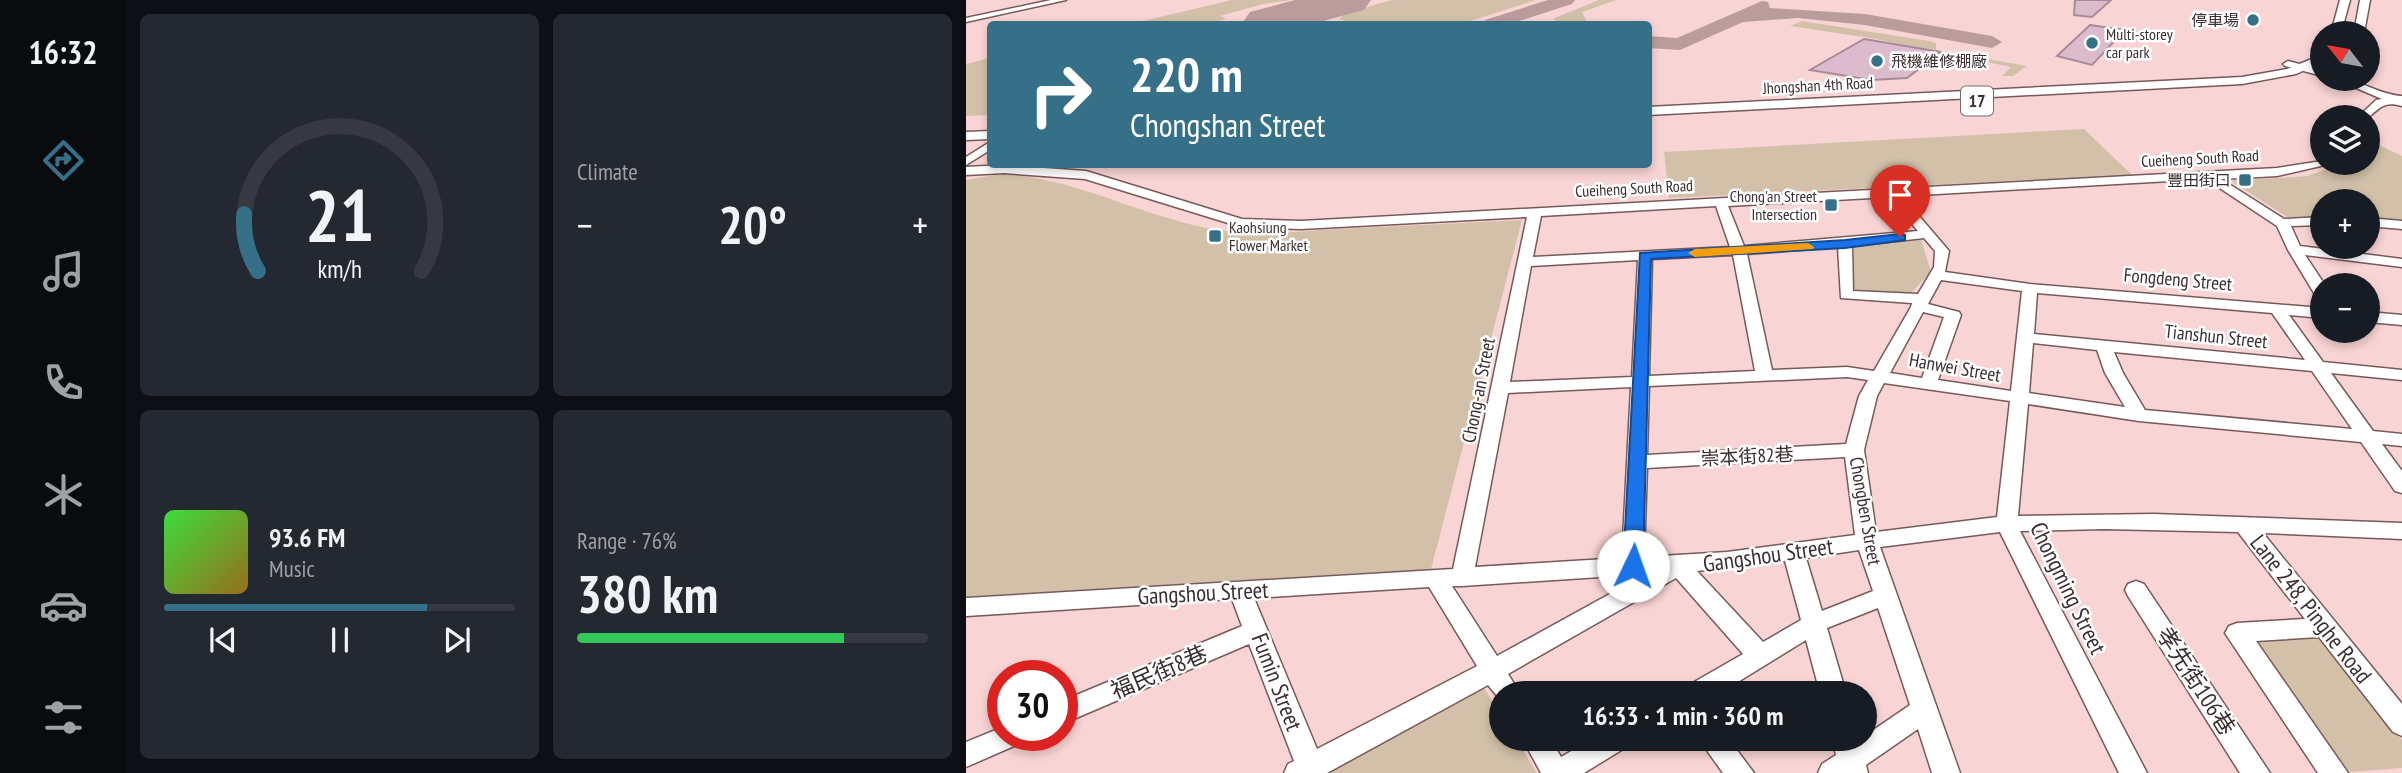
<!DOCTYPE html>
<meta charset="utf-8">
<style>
:root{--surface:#171b24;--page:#242831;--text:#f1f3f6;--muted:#9ea1a6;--line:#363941;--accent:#357088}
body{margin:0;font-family:"PT Sans Narrow","Noto Sans TC",sans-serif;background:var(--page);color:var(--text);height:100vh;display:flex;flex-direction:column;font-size:26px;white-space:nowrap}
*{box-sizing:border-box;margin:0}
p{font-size:23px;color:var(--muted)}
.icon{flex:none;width:38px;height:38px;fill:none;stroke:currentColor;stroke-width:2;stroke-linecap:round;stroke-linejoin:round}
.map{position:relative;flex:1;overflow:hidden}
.details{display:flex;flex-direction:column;gap:14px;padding:14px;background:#0d0f14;width:840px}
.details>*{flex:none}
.guide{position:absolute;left:21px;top:21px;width:665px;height:147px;border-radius:7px;box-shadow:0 4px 10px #0003;background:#357088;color:#fff;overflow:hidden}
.needle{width:46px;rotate:301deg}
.controls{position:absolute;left:1344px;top:21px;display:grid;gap:14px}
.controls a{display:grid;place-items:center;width:70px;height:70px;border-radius:50%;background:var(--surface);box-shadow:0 4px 10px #0003;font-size:35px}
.speed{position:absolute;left:21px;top:660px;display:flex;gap:14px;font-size:35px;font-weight:700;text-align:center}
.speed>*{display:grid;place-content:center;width:91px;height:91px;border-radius:50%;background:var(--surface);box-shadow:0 4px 10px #0003;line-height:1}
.speed .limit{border:10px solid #d22;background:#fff;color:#111}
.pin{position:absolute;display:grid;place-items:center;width:60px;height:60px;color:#fff;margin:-72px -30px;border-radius:50% 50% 50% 0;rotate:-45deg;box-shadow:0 0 7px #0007}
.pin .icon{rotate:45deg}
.me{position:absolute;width:77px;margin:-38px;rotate:3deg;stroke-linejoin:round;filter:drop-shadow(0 0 5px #0008)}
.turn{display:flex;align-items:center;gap:24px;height:147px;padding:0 28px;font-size:32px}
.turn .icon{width:91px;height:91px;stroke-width:2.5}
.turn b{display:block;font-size:49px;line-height:60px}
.big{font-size:52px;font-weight:700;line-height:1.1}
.details .tile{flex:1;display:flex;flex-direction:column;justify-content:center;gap:10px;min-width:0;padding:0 24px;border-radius:10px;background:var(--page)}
.details .dial{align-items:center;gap:0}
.dial svg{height:182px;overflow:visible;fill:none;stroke:var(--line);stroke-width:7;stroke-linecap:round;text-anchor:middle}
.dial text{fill:var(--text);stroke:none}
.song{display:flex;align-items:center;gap:21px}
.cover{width:84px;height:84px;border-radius:10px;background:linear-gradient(135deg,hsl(120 70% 55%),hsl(40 70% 35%))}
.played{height:7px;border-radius:4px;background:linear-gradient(90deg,var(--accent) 75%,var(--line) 75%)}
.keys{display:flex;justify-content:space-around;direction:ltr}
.heat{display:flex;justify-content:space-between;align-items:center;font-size:38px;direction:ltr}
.charge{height:10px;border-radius:5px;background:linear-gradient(90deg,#34c759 76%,var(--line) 0)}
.details .tiles{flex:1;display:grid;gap:14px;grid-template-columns:repeat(2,1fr)}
.trip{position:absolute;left:523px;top:681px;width:388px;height:70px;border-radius:35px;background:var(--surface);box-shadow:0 4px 10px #0003;font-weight:700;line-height:70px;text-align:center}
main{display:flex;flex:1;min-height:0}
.dock{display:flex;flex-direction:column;width:126px;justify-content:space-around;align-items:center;background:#090b0e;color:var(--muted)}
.dock .icon{width:49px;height:49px}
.dock .current{color:var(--accent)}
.dock b{font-size:32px;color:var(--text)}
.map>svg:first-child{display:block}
.green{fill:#d2c1a8}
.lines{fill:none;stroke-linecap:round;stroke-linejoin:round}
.taxiway{fill:#ba9c9c;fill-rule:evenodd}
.runway{fill:#ba9c9c;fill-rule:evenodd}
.building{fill:#dcbccc;stroke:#a88a99;stroke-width:2}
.minor-casing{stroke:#785959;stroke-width:3}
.major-casing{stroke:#785959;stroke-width:3}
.minor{fill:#fff;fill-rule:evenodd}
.major{fill:#fff;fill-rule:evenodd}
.route{fill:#1a73e8;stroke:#114b97;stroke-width:2}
.slow{fill:#f59e0b}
.poi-dot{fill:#357088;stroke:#fff;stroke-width:2.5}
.labels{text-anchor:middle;stroke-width:5;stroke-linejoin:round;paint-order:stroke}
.far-poi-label{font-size:16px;fill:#3c2d2e;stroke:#fff;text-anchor:end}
.far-street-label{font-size:16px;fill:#3c2d2e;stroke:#fff}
.shield{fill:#fff;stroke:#766c6d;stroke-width:2}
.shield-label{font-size:18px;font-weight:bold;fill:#3c2d2e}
.street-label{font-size:19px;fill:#3c2d2e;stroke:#fff}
.near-street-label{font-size:23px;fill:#3c2d2e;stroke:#fff}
</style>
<main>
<nav class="dock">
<b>16:32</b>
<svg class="icon current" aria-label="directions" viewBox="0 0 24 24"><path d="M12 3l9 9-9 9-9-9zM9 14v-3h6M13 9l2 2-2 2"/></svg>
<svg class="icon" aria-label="music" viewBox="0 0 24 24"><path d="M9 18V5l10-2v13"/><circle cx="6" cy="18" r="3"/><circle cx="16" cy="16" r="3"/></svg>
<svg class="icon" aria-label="phone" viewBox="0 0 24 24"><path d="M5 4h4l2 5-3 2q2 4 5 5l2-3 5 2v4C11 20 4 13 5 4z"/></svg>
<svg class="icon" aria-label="climate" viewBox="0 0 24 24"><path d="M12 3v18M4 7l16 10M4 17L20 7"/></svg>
<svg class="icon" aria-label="car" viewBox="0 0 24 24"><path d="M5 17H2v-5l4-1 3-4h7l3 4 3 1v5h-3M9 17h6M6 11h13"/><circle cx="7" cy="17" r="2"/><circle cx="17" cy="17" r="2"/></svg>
<svg class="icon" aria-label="filters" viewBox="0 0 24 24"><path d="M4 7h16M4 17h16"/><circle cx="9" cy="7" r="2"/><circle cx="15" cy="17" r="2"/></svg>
</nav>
<section class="details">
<div class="tiles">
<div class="tile dial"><svg viewBox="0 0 100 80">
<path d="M14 69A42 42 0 1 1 86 69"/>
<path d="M14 69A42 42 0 0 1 8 44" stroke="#357088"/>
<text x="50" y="56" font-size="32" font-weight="700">21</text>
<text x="50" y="72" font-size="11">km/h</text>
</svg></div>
<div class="tile"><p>Climate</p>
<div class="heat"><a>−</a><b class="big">20°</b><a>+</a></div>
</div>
<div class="tile">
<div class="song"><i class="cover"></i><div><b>93.6 FM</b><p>Music</p></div></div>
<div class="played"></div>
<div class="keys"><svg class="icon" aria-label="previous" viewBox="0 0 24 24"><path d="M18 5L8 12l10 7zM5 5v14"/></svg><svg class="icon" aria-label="pause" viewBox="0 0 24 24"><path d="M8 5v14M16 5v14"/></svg><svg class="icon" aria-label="next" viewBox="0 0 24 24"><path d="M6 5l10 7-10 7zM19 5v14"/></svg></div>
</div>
<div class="tile"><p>Range · 76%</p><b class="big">380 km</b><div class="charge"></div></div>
</div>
</section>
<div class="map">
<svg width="1436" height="773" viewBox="0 0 1436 773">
<rect width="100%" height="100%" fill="#f9d4d4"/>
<path class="green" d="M266,0H325L297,4L254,16L261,19L240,24H164Z
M426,0H570L495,24H389L373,19L380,13Z
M633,0H650L616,12L622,24H598L586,19Z
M836,21L963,41L970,43V50L1061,66L1047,76H1036L1045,67L904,38L824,26Z
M24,58V115L0,116V64Z
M1118,129L1166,175L703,198L698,152Z
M1405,141L1436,156V221L1402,218V201H1356V218L1326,220L1265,181L1341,176L1379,163H1402V144Z
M35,174C113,178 177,218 252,230C292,236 334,231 374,229C435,226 495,223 556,220L465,569L0,597V180Z
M955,239L965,272L943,295L885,293L888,247Z
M1348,630L1436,740V768L1370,773L1274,636Z
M515,683L535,715L536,738L550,739L571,773H357Z"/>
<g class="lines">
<path class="taxiway" d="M582,0H609L606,4L544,24H516L519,20Z
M796,1L802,2L804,8L899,14L1026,36L1036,42L1026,48L899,25L832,18L777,22L714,50L682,48V36L711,38Z
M356,2L365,7L341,24H323L320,21Z"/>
<path class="runway" d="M329,0H405L398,10L346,24L277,22L284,12Z"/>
</g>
<path class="building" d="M1109,0H1145L1126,17L1108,15Z
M1124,25L1159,30L1126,65L1091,56Z
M898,39L975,52L941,78L905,80L844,70Z"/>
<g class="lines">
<g class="minor-casing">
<path id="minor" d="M85,0H100L0,22V18Z
M1322,61L1356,70V76L1319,66L1317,64Z
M1369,79C1393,78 1413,95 1436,96V106C1419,101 1414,107 1402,118L1392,117L1410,100L1416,99Z
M24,142V150L0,165V157Z
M1356,161V163H1368L1311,176L1255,179L1318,219L1356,217V225L1325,226L1334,246L1436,259V267L1339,255L1359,285H1356V298L1348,293L1322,250L1311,226L1240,179L936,196L983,251L979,272L1064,284L1356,308V318L1323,315L1357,362L1436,370V380L1365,373L1407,431L1436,434V446L1416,444L1436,471V493L1429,491L1395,442L1173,421L1062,404L1052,516L1188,514L1436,523V539L1297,533L1436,704V736L1427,732L1353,637L1290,641L1382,773H1352L1259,633L1263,626L1271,623L1339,619L1272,532L1139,529L1054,531L1181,773H1153L1034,532L914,547L994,773H966L952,729L900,765L902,773H852L856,764L870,755L866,738H900V735L944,705L912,608L861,628L880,693H854L840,640L754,693H719L723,685L777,654L710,578L542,674L554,693H536V702L522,685L361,773H318L322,764L328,761L283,644L96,724V701L276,626L266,599L0,616V598L487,569L561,217L335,229L275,227L119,179L38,173L0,175V167L38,165L120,171L276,219L335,221L1311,168ZM923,197L952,231L778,246L762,206ZM750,206L764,247L567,257L575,216ZM958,238L969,251L968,267L952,294L887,291L886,246ZM872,247L875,298L946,303L945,307L908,371L881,367L806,370L781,254ZM767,255L789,371L683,376L686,259ZM672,260L666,377L544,382L565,266ZM975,280L1056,291L1045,391L972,380L995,315L993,312L962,304ZM1071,293L1306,313L1339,360L1068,334ZM957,312L978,317L956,378L924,373ZM1067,343L1131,350L1139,373L1159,407L1063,393ZM1148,352L1346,371L1386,429L1179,410L1157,373ZM881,377L902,380L893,396L880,444L681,455L683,386ZM918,383L1044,401L1031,517L910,532L898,450L911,396ZM665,387L656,558L509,567L542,393ZM879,457L889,535L761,552L678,557L681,468ZM893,550L907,591L856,611L840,558ZM819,561L835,620L797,642L731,571ZM680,574L531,656L486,586H496ZM463,587L511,666L351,749L288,598Z
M1402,218L1436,221V229L1402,226Z
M1402,312L1436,315V325L1402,322Z
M1170,581L1178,584L1304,773H1274L1162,596L1159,590L1162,584Z
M37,727V735H59L55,743L0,767V742Z
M556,738H584L595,757L628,738H666L662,746L618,773H575Z
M732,738H762L788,773H757Z"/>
</g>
<g class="major-casing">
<path id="major" d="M1374,0H1384L1375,33H1365Z
M1394,0H1404L1398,33H1388Z
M1356,55V62L1330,74L1276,84L682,115V107L1276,77L1321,69Z
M24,131V139L0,140V132Z"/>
</g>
<use href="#minor" class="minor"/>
<use href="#major" class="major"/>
</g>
<path class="route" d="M934,234L939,235V240L879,248L685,259L677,566L674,572H660L657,566L674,253L879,240Z"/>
<path class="slow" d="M842,243L848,247L847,249L729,257L722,253L729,249Z"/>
<g class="poi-dot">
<circle cx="1287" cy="20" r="7"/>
<circle cx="1126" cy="43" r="7"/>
<circle cx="911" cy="61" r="7"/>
<rect x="1272" y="173" width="14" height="14" rx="3.5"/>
<rect x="858" y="198" width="14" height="14" rx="3.5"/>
<rect x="242" y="229" width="14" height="14" rx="3.5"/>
</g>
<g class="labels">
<g class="far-poi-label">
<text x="1273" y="26">停車場</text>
<text x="1140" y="40" text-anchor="start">Multi-storey<tspan x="1140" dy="18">car park</tspan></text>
<text x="925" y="67" text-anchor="start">飛機維修棚廠</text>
<text x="1265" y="186">豐田街口</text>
<text x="851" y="202">Chong'an Street<tspan x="851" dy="18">Intersection</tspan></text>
<text x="263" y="233" text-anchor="start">Kaohsiung<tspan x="263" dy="18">Flower Market</tspan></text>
</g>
<g class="far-street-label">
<text transform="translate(852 85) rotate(-3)" y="6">Jhongshan 4th Road</text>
<text transform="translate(1234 158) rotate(-3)" y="6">Cueiheng South Road</text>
<text transform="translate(668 188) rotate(-3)" y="6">Cueiheng South Road</text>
</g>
<rect class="shield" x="995" y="86.5" width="32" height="29" rx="5"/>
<g class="shield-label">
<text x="1011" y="107">17</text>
</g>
<g class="street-label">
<text transform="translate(1212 279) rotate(5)" y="7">Fongdeng Street</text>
<text transform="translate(1250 336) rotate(6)" y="7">Tianshun Street</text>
<text transform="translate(989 367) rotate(10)" y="7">Hanwei Street</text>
<text transform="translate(512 390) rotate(-79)" y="7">Chong-an Street</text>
<text transform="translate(781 456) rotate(-3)" y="7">崇本街82巷</text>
<text transform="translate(900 511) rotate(80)" y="7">Chongben Street</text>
</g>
<g class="near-street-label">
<text transform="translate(802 555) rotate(-8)" y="8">Gangshou Street</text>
<text transform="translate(1102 588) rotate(64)" y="8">Chongming Street</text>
<text transform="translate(237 593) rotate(-3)" y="8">Gangshou Street</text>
<text transform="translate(1345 609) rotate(52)" y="8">Lane 248, Pinghe Road</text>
<text transform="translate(193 672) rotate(-23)" y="8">福民街8巷</text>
<text transform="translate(1230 681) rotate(57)" y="8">孝先街106巷</text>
<text transform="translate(311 682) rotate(69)" y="8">Fumin Street</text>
</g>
</g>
</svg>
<div class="controls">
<a><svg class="needle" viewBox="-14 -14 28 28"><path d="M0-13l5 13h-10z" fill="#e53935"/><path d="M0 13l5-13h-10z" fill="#9ea1a6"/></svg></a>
<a><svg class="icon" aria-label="layers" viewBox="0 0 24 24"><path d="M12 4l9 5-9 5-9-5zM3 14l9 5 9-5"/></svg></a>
<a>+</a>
<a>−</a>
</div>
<div class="speed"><div class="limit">30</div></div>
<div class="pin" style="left:934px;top:237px;background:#d93025"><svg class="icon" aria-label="arrive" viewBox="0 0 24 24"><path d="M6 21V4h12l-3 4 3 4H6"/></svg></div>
<svg class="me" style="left:667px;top:566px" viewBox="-20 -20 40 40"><circle r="19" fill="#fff"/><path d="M0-13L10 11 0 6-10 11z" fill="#1a73e8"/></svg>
<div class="trip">16:33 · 1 min · 360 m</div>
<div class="guide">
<div class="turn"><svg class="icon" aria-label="right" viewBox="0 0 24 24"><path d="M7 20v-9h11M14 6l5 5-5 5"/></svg><div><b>220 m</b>Chongshan Street</div></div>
</div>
</div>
</main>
